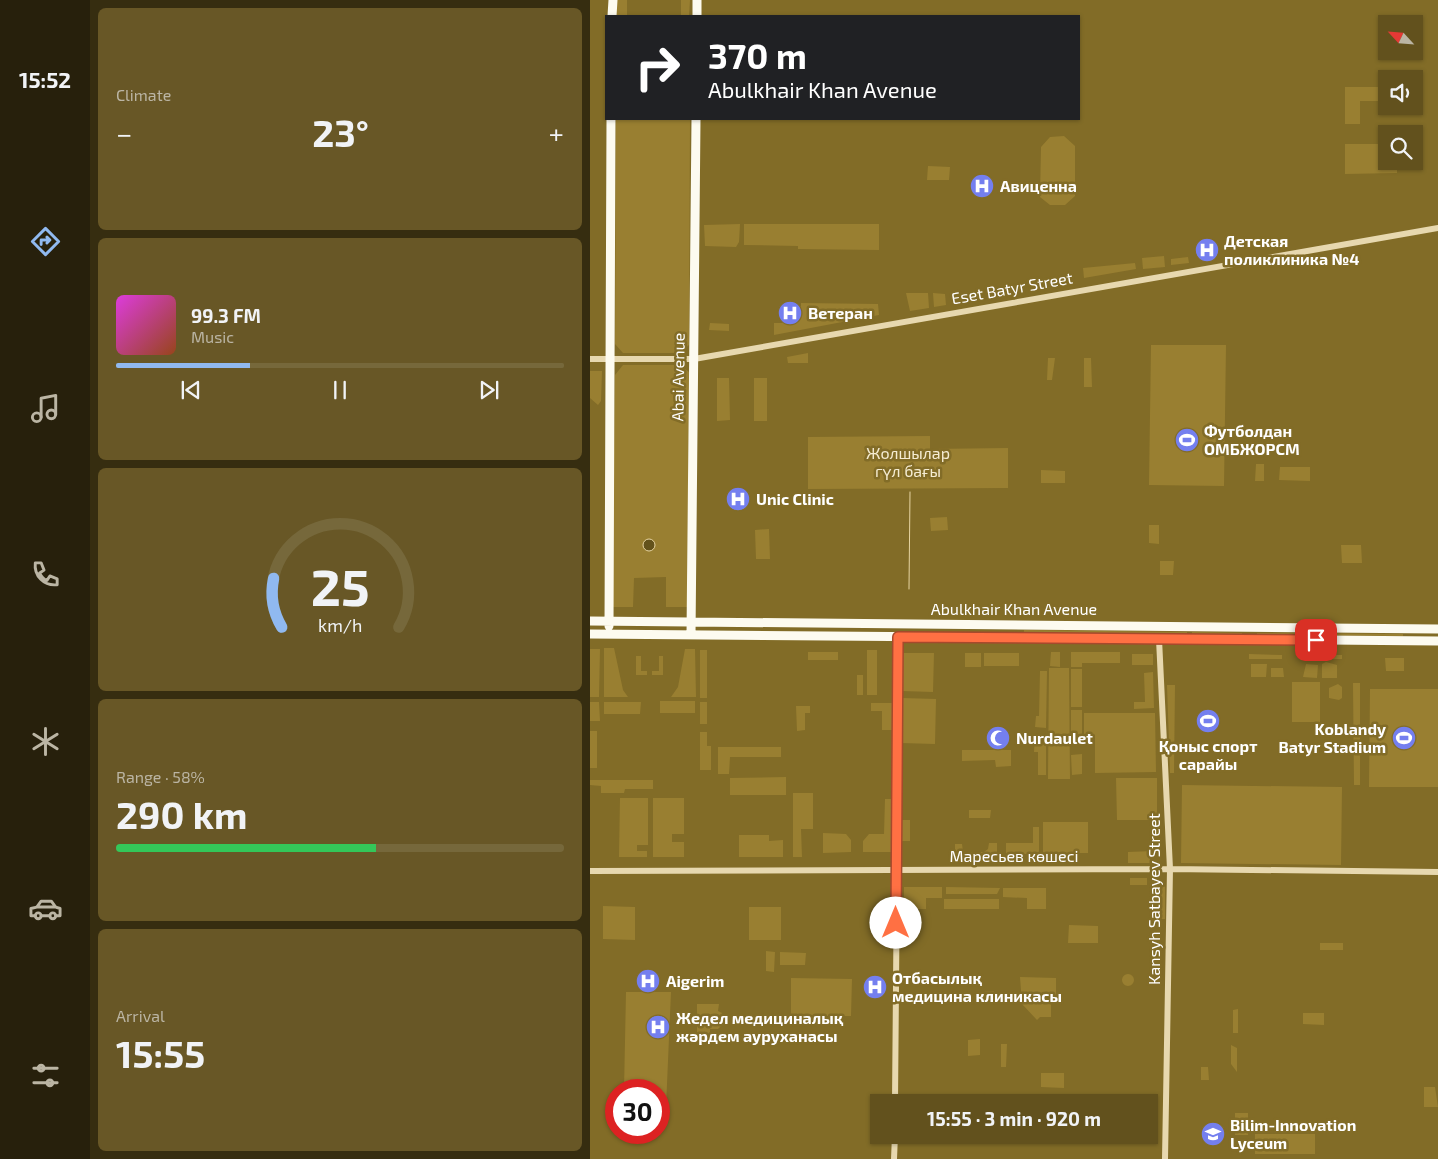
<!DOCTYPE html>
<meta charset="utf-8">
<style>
:root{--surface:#62511d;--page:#685726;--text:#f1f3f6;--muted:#bbb5a4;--line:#76683b;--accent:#90b9f0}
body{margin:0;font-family:"Exo 2",sans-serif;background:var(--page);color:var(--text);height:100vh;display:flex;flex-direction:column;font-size:19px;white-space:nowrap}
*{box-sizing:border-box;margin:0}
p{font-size:16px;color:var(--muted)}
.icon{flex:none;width:28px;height:28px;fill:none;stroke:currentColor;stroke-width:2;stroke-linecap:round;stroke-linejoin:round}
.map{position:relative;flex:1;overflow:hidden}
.details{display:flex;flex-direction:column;gap:8px;padding:8px;background:#362d10;width:500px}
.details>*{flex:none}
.banner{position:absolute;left:15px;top:15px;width:475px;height:105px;border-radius:0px;box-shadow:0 1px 4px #0004;background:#202124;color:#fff;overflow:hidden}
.needle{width:32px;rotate:296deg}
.fabs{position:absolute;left:788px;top:15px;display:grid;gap:10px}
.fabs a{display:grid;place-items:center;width:45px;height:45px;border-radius:0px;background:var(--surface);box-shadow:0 1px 4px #0004;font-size:25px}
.speed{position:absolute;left:15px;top:1079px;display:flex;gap:10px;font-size:25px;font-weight:700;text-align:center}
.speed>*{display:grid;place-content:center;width:65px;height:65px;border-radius:50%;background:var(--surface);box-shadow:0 1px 4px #0004;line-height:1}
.speed .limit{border:8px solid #d22;background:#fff;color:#111}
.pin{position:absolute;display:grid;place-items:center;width:42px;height:42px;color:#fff;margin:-21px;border-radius:10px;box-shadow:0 2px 8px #0006}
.me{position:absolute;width:55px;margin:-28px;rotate:0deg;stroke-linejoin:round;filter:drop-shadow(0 0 4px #0008)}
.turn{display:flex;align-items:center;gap:18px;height:105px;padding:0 20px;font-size:22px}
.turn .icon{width:65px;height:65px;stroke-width:2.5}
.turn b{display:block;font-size:35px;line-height:42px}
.big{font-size:38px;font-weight:700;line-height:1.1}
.details .widget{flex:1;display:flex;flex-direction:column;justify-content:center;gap:8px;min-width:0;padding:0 18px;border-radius:8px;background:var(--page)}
.details .dial{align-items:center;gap:0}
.dial svg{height:130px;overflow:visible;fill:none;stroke:var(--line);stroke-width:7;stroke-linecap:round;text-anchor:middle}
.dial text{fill:var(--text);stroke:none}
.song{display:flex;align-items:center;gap:15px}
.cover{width:60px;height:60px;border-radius:8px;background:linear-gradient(135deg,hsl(300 70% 55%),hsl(20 70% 35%))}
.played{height:5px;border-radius:2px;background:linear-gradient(90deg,var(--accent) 30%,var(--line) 30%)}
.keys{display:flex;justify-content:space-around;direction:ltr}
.heat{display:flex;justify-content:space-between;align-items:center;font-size:28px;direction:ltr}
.charge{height:8px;border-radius:4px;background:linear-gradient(90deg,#34c759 58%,var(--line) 0)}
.trip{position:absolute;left:280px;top:1094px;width:288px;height:50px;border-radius:0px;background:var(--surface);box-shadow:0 1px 4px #0004;font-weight:700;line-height:50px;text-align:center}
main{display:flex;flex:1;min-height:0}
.tab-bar{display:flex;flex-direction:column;width:90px;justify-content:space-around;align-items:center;background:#27200c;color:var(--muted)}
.tab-bar .icon{width:35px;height:35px}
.tab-bar .active{color:var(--accent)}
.tab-bar b{font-size:22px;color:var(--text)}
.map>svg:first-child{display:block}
.green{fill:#997f31}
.water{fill:#63521b;stroke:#e7d5a3}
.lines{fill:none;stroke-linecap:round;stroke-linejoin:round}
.stream{stroke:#e7d5a3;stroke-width:1}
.minor{stroke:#e7d8af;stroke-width:6}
.major{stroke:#fdfbf0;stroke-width:9}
.route-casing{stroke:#a6492c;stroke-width:12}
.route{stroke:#ff7043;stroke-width:9}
.labels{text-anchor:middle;stroke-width:5;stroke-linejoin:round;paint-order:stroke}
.poi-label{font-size:16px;font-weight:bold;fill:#fff;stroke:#826c27;text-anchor:start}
.street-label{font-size:16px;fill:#fff;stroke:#826c27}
.park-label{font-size:16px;fill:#f5ecd2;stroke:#826c27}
</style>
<main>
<nav class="tab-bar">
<b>15:52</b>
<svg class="icon active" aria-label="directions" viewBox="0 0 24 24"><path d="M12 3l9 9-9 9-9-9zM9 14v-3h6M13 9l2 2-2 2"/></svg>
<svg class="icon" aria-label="music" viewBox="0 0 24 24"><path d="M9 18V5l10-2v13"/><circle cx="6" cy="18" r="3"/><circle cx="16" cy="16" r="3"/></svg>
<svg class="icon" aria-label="phone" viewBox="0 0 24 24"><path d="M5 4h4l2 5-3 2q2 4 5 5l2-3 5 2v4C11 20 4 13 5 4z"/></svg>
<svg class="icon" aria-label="climate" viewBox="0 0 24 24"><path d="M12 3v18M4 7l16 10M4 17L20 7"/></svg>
<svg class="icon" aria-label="car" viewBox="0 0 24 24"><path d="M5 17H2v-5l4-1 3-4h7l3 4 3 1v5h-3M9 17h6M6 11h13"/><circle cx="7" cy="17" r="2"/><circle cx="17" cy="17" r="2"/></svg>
<svg class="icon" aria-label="filters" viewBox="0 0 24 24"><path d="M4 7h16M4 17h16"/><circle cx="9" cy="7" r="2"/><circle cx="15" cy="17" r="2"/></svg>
</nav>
<section class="details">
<div class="widget"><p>Climate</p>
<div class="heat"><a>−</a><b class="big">23°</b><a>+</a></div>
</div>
<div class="widget">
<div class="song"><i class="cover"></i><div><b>99.3 FM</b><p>Music</p></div></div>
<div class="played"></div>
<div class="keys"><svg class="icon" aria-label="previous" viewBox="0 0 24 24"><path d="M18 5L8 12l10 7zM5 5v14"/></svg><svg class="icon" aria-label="pause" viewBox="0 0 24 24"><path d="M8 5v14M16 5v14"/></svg><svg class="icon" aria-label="next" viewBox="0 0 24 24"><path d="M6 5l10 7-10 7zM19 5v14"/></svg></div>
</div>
<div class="widget dial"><svg viewBox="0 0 100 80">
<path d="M14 69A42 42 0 1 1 86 69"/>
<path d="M14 69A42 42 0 0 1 9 39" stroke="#90b9f0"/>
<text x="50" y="56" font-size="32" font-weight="700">25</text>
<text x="50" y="72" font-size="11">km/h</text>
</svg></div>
<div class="widget"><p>Range · 58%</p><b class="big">290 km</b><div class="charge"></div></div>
<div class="widget"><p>Arrival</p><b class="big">15:55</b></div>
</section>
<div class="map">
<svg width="848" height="1159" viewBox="0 0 848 1159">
<rect width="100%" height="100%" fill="#826c27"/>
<path class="green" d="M26,0H37V16H26Z
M91,0H100L99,16H91Z
M755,87H796V101H770V124H755Z
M26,119H100L99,345L90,353H33L25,344Z
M474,136L485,146V196L475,205H460L450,197L451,147L460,137Z
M755,144H796V161H807V173L755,174Z
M338,166L360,167L359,180H337Z
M150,224L149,242L146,247L115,246L114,225Z
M154,224H289V250L208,249V246L154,245Z
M574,256L575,267L553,269L552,258Z
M598,257L599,263L581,265V259Z
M545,263L546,269L494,278L493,268Z
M316,293H338L339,308L320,311Z
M343,293L355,294L356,305L344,307Z
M211,303L288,304L289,315L184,335V323H201L211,314Z
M120,323L139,324V331L119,330Z
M561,345H636L634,486L559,485Z
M218,353V363H198L197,357Z
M458,358H465L462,380H457Z
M494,358H501L502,387H494Z
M33,365H90L99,372L97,607H76V577L44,578L43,607H22L25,375Z
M0,371H12L11,401L8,405L0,398Z
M127,378H139L140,420L127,421Z
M164,378H177V421H164Z
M340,436V449L418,448V488L218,489V437Z
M666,464H674V481H665Z
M690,467H720V481L689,480Z
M451,470L475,471V483H451Z
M357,517L358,530L341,531L340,518Z
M559,525H569V544L559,543Z
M179,529L180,559H166L165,530Z
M751,545H771L772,563H752Z
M570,561H584L583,575H570Z
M434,630L597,632V635L434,633Z
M602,632L652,633V636L602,635Z
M667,633L813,634V636L667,635Z
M14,648H24L33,690L38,697H14Z
M0,649H10L9,697H0Z
M95,649H105L106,697H81L88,687Z
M110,650H117V698H110Z
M277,650H287V695H277Z
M218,652H248V660H218Z
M461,652H470V667L460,666Z
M481,652H530V663H492V667H481Z
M313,653H344L343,692L312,691Z
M375,653H391V667H375Z
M394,653H429V666H394Z
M542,654H563V665H542Z
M659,654L692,655V659H659Z
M716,655H752V659H716Z
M46,656H51V671H57V675H46Z
M69,656H73V675H62V671H69Z
M795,658H814V671H796Z
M736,662L747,665V678H732V664Z
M661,664H677L676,677H661Z
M716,664L728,665L727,678L713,677Z
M459,668H479L480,779H458Z
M681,668H693L694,677H681Z
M481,669H492V707H481Z
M450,671H457L456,728L445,727L446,716H449Z
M563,672L564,708L544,709V702H555L554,673Z
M267,675H273V695H267Z
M702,682H730V722H702Z
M763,683H770V785H764Z
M748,684L752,687V698L749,700L739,698V688Z
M577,685H585L584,773H580Z
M780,689H848V787H779Z
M312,698L346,699L345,744L311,743Z
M70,701H105V713H70Z
M0,702H9L10,721H0Z
M14,702H51L50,714H14Z
M110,702H117V724H110Z
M281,703H305V730H292V711H281Z
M206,706H220V713H215V730L207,731Z
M481,710H492V743H481Z
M494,713H565L566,772L505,773V736H494Z
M0,731H7V768H0Z
M110,732H117V746H121V770H110Z
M445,736H456V775H448V752H444Z
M128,747H191V757H140L139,774H128Z
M372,750H421V766L406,767L405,760L372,761Z
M492,754V774L482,775L481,755Z
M196,777V795H140V778Z
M526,778H567V820H527Z
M0,780H63V789H35L34,793H11V786L0,785Z
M592,785L752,787L751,865L591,863Z
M203,793H223V829H211L212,857H203Z
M30,798H58V845H47V851H57V857H29Z
M63,798H94V834H82V842H94V857H63Z
M295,799H302V852H273V841L279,834H294Z
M379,810H401L400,818H379Z
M311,820H320V841H310Z
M453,822H498V853H453Z
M443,827H449V854H416V843H443Z
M233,833L256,834L261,840V852L233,853Z
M149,835H179V841L193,840V857H149Z
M399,843H407V854L365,853V844H372L373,852H394L398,849Z
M563,851V863H538V852Z
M540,878H557V885H540Z
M569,885L575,886V919H569Z
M314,887H352V898H336V909H314Z
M356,887L410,888L407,894H356Z
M413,888H456V909H437V898L413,897Z
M354,899H409V909H354Z
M13,906L45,907V940L13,939Z
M159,907H191V940H159Z
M479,925L508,926V943H478Z
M730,943H753V950H730Z
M176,951L185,952L184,972L176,971Z
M190,952L216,953L215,965H190Z
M532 980a6 6 0 1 1 12 0a6 6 0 1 1-12 0Z
M430,977L466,978V1000L461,1002V1017H450L447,1020L432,1004Z
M201,978L262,979L261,1016H201Z
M404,991V1004H393V992Z
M36,992H81L76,1107H69V1090H34Z
M107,1004H129L128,1011L132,1013V1025L128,1029H120V1037H107Z
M648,1009V1033H643V1010Z
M713,1013H734V1025L713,1024Z
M390,1039V1055L378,1056V1040Z
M411,1044H417L416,1067H411Z
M641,1045L647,1048V1072L641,1064Z
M611,1067H618L619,1080H611Z
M451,1073H474V1088L451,1087Z
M834,1087H845L848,1107H834Z
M645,1113H658V1135H645Z
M665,1134H725V1154H665Z"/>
<path class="water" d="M53 545a6 6 0 1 1 12 0a6 6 0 1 1-12 0Z"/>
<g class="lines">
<path class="stream" d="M319,589L320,492"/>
<path class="minor" d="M0,359H104L848,228
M569,639L580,869L575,1159
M0,871L580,869L848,872
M305,1102L309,637
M304,1159L305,1135"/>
<path class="major" d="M22,16L23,0
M107,16V0
M0,621L848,629
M19,626L21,119
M0,634L848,641
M101,635L106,119"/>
</g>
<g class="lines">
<g class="route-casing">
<path id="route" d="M306,923L308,637L726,640"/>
</g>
<use href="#route" class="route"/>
</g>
<defs>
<g id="hospital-disc" transform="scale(1.25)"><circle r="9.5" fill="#747fef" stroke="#826c27"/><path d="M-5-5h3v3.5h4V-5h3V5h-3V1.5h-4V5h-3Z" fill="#fff"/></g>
<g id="stadium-disc" transform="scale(1.25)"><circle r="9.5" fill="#747fef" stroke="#826c27"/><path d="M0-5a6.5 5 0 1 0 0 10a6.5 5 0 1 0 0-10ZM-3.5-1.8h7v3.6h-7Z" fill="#fff"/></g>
<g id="mosque-disc" transform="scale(1.25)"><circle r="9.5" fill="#747fef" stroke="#826c27"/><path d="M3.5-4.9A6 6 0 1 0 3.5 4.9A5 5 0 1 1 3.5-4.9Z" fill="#fff"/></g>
<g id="school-disc" transform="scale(1.25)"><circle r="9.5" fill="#747fef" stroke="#826c27"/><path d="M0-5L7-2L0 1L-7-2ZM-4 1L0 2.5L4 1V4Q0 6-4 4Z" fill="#fff"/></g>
</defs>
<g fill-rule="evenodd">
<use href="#hospital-disc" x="392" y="186"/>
<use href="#hospital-disc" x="617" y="250"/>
<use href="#hospital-disc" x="200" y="313"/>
<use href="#stadium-disc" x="597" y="440"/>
<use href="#hospital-disc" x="148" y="499"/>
<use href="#stadium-disc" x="618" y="721"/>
<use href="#mosque-disc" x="408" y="738"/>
<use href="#stadium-disc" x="814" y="738"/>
<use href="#hospital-disc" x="58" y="981"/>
<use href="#hospital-disc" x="285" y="987"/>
<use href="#hospital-disc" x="68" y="1027"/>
<use href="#school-disc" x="623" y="1134"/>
</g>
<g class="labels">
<g class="poi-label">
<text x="410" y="192">Авиценна</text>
<text x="634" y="247">Детская<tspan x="634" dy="18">поликлиника №4</tspan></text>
<text x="218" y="319">Ветеран</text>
<text x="614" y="437">Футболдан<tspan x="614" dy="18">ОМБЖОРСМ</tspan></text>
<text x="166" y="505">Unic Clinic</text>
<text x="796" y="735" text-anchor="end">Koblandy<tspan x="796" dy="18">Batyr Stadium</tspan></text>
<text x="426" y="744">Nurdaulet</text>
<text x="618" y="752" text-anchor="middle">Қоныс спорт<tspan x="618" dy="18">сарайы</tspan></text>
<text x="302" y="984">Отбасылық<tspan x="302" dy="18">медицина клиникасы</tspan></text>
<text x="76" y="987">Aigerim</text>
<text x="86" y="1024">Жедел медициналық<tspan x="86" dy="18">жәрдем ауруханасы</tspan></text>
<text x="640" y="1131">Bilim-Innovation<tspan x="640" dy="18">Lyceum</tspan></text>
</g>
<g class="street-label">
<text transform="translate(422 288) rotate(-10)" y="6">Eset Batyr Street</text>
<text transform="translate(88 377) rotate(-89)" y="6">Abai Avenue</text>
<text x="424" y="615">Abulkhair Khan Avenue</text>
<text x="424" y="862">Маресьев көшесі</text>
<text transform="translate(564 899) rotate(-90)" y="6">Kansyh Satbayev Street</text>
</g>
<g class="park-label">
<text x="318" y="459">Жолшылар<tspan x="318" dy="18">гүл бағы</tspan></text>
</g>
</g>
</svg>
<div class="fabs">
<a><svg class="needle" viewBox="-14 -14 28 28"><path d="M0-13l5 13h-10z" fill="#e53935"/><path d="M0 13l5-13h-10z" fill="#bbb5a4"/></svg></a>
<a><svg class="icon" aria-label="sound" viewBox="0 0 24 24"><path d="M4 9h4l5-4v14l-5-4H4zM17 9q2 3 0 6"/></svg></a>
<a><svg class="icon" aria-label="search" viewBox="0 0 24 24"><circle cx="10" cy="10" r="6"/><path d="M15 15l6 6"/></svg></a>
</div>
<div class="speed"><div class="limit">30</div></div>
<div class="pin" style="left:726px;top:640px;background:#d93025"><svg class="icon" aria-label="arrive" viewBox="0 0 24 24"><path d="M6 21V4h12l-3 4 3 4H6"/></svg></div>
<svg class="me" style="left:306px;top:923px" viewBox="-20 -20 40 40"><circle r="19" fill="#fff"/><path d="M0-13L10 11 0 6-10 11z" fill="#ff7043"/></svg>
<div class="trip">15:55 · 3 min · 920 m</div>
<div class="banner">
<div class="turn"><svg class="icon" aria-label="right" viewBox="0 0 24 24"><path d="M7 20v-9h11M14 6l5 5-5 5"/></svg><div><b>370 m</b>Abulkhair Khan Avenue</div></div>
</div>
</div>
</main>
